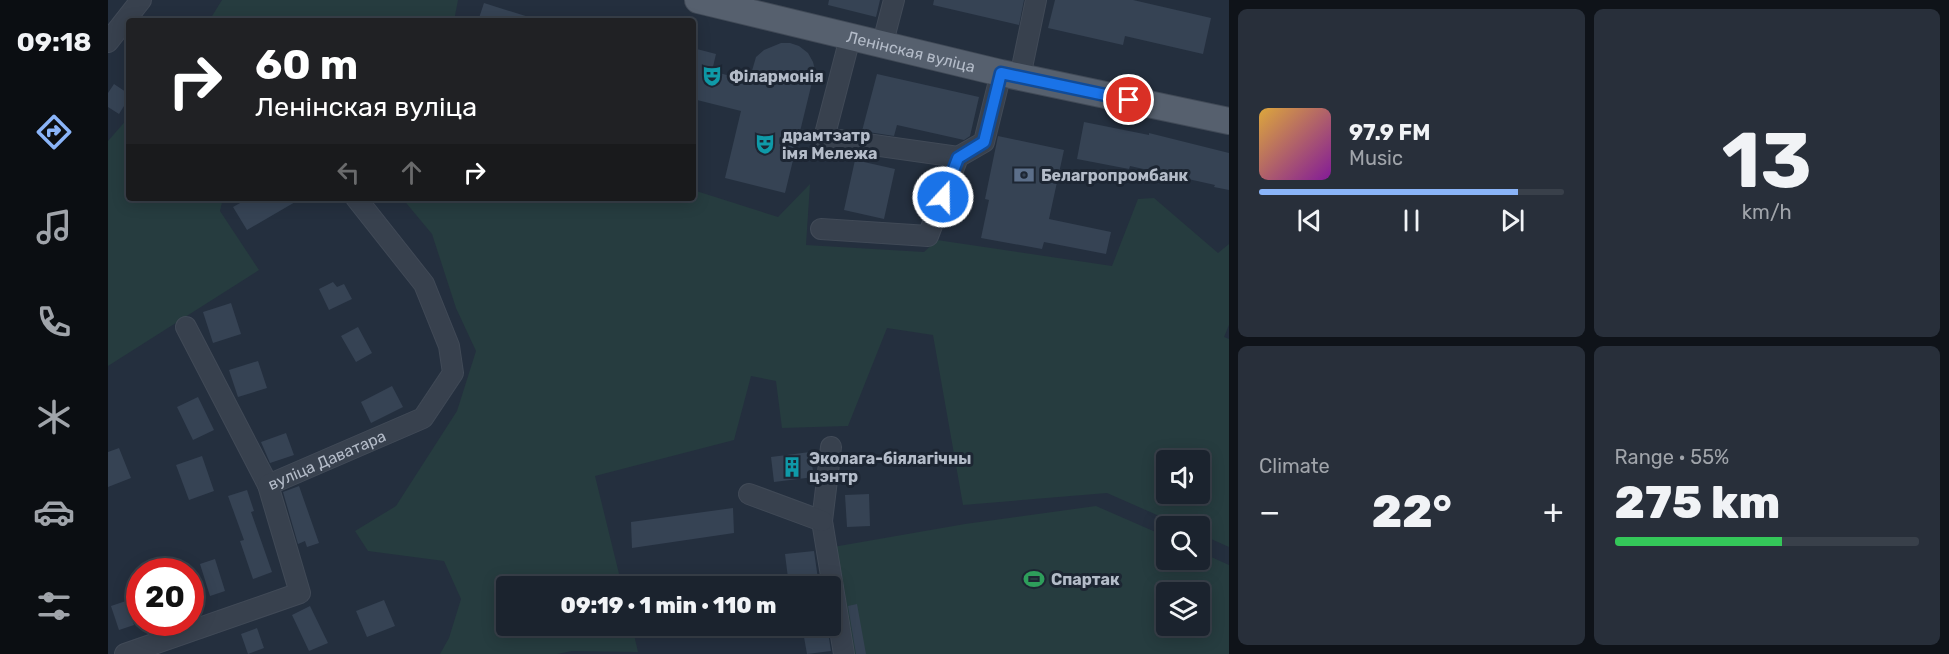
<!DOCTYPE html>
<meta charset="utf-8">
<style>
:root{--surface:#1b232e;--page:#282f3a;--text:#f1f3f6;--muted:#a0a4aa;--line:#39404a;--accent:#8ab4f8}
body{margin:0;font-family:Rubik,sans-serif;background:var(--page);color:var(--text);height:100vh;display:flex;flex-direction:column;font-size:22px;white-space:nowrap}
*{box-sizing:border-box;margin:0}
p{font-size:20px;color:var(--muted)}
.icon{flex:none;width:33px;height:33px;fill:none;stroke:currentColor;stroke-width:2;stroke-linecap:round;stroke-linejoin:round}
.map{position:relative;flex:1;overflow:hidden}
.details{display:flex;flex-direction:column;gap:9px;padding:9px;background:#0f1319;width:720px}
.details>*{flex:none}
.hud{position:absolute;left:18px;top:18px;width:570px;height:183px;border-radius:6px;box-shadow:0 3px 15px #0003,0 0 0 2px var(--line);background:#202124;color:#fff;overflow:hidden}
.fabs{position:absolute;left:1048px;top:450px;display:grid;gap:12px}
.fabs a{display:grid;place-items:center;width:54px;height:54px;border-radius:6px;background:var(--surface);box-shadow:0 3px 15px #0003,0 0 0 2px var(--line);font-size:30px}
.speed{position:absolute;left:18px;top:558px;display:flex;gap:12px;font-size:30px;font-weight:700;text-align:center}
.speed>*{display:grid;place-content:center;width:78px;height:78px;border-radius:50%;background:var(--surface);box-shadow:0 3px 15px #0003,0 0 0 2px var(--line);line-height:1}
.speed .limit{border:9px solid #d22;background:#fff;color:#111}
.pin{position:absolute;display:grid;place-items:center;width:51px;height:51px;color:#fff;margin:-26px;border:3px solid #fff;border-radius:50%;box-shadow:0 2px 6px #0007}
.me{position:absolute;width:66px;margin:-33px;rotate:21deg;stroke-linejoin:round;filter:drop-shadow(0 0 4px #0008)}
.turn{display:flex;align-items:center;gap:21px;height:126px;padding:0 30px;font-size:27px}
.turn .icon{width:78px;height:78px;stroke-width:2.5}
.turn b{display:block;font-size:42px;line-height:51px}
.lanes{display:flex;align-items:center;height:57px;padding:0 30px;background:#0003;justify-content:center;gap:30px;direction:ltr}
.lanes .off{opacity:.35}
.big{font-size:45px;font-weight:800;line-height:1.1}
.details .card{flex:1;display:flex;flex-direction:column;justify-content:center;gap:9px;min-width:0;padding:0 21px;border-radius:9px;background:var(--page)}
.details .dial{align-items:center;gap:0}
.dial b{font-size:78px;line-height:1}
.song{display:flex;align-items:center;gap:18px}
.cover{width:72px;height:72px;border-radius:9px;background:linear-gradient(135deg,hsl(40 70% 55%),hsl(290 70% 35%))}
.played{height:6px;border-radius:3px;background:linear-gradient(90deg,var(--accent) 85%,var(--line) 85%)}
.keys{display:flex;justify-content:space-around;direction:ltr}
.heat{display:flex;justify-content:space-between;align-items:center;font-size:33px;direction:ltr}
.charge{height:9px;border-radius:4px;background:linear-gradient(90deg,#34c759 55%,var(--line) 0)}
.details .tiles{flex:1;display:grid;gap:9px;grid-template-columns:repeat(2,1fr)}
.trip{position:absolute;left:388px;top:576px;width:345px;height:60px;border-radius:6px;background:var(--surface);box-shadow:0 3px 15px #0003,0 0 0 2px var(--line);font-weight:800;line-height:60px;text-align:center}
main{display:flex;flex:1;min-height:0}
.menu{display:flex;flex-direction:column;width:108px;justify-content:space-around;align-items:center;background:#0b0e12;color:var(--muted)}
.menu .icon{width:42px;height:42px}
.menu .active{color:var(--accent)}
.menu b{font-size:27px;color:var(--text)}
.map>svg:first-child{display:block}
.green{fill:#263c3f;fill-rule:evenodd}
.building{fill:#364354}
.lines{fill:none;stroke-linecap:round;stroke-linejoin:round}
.minor-casing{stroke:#414a57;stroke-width:22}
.major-casing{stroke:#414a57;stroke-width:28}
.minor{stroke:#38414e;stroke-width:20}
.major{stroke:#56606e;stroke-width:26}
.route-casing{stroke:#114b97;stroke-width:15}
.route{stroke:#1a73e8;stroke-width:10}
.labels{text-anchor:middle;stroke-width:6;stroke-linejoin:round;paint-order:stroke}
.street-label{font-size:16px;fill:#b4bcc9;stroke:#1d2633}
.poi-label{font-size:16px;font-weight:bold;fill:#b4bcc9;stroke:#1d2633;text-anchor:start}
</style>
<main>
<nav class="menu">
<b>09:18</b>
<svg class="icon active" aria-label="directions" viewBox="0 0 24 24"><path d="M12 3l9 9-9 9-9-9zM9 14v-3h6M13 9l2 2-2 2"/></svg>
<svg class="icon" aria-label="music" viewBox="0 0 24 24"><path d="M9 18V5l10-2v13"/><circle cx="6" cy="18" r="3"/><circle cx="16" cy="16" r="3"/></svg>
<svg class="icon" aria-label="phone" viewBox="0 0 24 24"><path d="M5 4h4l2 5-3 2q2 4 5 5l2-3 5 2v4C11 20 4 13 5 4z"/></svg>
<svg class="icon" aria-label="climate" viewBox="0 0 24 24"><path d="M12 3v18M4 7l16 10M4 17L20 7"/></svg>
<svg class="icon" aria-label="car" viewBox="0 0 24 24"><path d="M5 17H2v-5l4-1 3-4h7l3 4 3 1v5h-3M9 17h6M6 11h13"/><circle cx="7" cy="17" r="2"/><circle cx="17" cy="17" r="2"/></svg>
<svg class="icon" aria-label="filters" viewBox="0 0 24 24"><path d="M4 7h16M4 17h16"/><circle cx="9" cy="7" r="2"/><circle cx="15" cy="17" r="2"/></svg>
</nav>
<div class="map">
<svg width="1121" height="654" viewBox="0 0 1121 654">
<rect width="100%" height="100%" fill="#242f3e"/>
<path class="green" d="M114,0H350L346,21H101Z
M21,117V198H115L112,211L151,270L0,366V141Z
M702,184L698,245L816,252L829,240L1004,266L1030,199L1046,198L1110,253L1121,244V325L1116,337L1121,339V547L1092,534V526H1074L999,493L855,505L825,335L779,328L740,426L674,428L668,381L643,376L626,440L487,476L514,586H399V626H524L530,652L464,651L449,654H332L341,638L353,599L336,561L260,551L247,531L288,506L349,411L368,351L348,308L324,234L294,198H585V190L670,217ZM1059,460H1092V494H1059Z
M988,506L1059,537V560H1092V552L1121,565V654H743L725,547L857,524ZM1059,592H1092V626H1059Z"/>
<path class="building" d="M721,0H772L768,17L720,5Z
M826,0H916L911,25L825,5Z
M947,0H1025L1103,18L1095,54L1017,36L1015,45L940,28Z
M376,3L424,18V21H370Z
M673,43H682L691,46L700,53L705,62L707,70L677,193L617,178L633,111L585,99V48L608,54L604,71L641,81L648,57L656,50Z
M769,74L871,97L862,136L856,140L789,125L786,136L754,131Z
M6,84L21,94V98L11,114L0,107V93Z
M976,122L1041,135V133L1121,153V190L1106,187L1107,185L1022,166L1021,169L969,159Z
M890,136L956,150L941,219L1003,232L998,254L936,242L934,249L873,238L881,200L877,199Z
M747,160L787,169L776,219L736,210Z
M141,198H194L139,230L125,207Z
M225,282L229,287L236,284L244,299L221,310L211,289Z
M123,303L133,334L105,343L95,312Z
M250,327L264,353L248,362L233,336Z
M150,361L159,388L130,397L121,370Z
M284,386L295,407L263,423L253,402Z
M90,397L106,430L85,440L69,407Z
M178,433L186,455L162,463L153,442Z
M11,448L23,478L0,487V452Z
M702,452L706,477L666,482L663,457Z
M94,456L106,491L81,500L68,465Z
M191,486L211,543L199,547L197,541L190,544L175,492Z
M139,490L146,511L143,512L164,572L145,579L132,541L136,540L120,496Z
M761,494L762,526L739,527L737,495Z
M625,508L626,533L524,548L523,522Z
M706,551L711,586H681L677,554Z
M107,559L117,591L102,596L92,564Z
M276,600L287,626L259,637L248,611Z
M18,601L26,625L11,630L3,606Z
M749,604L758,654H748L740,606Z
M202,606L220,643L201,651L184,615Z
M694,626H719L723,651L699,654Z
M149,628L156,648L140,654L133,634Z"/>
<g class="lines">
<g class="minor-casing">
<g id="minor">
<path d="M742,38L716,138L850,157"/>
<path d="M0,42L33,0"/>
<path d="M774,46L786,0"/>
<path d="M912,77L928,0"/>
<path d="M713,229L820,236L850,157L876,142L893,73"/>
<path d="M78,327L160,485"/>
<path d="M723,447L714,521L736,654"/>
<path d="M641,494L714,521"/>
<path id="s1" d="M17,654L192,593L160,485L315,418L345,373L341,346L316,284L248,198"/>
</g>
</g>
<g class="major-casing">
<g id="major">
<path id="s2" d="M590,0L893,73L1121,121"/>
</g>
</g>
<use href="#minor" class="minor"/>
<use href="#major" class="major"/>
</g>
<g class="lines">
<g class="route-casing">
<path id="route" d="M835,197L850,158L876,142L893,73L1021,100"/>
</g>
<use href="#route" class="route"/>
</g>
<defs>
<g id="theatre-bare" transform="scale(1.62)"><path d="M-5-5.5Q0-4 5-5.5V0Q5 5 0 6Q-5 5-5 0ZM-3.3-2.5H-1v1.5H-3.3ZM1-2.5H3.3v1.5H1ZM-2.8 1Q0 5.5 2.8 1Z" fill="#0f9aa8" stroke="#1d2633" stroke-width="2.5" paint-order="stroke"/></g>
<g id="bank-bare" transform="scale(1.62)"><path d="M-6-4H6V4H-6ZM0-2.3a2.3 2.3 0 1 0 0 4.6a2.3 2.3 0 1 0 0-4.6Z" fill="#5c6f8a" stroke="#1d2633" stroke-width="2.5" paint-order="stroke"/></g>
<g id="building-bare" transform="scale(1.62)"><path d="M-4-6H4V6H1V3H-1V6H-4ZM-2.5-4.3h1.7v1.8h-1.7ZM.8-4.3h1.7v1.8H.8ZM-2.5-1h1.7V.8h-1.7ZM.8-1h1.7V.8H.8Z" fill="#0f9aa8" stroke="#1d2633" stroke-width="2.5" paint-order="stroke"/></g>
<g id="stadium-bare" transform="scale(1.62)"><path d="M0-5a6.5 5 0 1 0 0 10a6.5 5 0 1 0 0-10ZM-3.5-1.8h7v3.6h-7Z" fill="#2e9e5b" stroke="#1d2633" stroke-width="2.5" paint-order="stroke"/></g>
</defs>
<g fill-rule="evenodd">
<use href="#theatre-bare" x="604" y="76"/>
<use href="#theatre-bare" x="657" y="144"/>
<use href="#bank-bare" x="916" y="175"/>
<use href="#building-bare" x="684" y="467"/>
<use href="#stadium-bare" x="926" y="579"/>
</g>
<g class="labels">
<g class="street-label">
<text dy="6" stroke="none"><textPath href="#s2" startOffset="219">Ленінская вуліца</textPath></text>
<text dy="6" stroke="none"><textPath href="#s1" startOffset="362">вуліца Даватара</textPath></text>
</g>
<g class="poi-label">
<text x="621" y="82">Філармонія</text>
<text x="674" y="141">драмтэатр<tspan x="674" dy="18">імя Мележа</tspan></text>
<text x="933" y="181">Белагропромбанк</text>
<text x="701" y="464">Эколага-біялагічны<tspan x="701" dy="18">цэнтр</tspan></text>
<text x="943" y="585">Спартак</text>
</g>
</g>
</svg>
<div class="fabs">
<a><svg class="icon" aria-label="sound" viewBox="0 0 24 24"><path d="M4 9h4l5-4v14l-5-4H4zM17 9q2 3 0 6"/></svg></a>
<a><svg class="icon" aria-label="search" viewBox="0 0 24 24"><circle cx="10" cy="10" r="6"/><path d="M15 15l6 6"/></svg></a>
<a><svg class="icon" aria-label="layers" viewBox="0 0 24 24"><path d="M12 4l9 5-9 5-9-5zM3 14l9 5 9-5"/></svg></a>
</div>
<div class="speed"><div class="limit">20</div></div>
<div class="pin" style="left:1021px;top:100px;background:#d93025"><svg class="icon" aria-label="arrive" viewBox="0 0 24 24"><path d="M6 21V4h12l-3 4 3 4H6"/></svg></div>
<svg class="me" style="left:835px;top:197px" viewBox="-20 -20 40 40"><circle r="17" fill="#1a73e8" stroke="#fff" stroke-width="3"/><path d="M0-11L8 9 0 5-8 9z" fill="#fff"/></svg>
<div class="trip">09:19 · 1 min · 110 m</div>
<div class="hud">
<div class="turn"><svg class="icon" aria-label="right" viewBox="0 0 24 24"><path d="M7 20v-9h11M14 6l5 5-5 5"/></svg><div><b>60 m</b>Ленінская вуліца</div></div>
<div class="lanes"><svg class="icon off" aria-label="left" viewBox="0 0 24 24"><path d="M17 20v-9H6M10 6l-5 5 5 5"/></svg><svg class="icon off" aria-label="ahead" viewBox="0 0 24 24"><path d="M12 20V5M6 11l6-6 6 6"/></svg><svg class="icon" aria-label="right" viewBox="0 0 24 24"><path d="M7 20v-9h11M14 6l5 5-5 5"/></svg></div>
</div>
</div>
<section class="details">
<div class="tiles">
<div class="card">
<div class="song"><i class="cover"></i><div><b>97.9 FM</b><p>Music</p></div></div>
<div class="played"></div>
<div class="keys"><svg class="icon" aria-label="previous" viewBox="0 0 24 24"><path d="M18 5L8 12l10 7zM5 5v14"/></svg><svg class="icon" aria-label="pause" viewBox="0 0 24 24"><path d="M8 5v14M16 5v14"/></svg><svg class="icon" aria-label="next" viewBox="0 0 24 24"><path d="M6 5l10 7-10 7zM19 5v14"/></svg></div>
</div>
<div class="card dial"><b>13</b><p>km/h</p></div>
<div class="card"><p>Climate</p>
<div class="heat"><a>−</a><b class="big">22°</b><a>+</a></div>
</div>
<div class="card"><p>Range · 55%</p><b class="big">275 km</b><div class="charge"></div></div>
</div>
</section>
</main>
